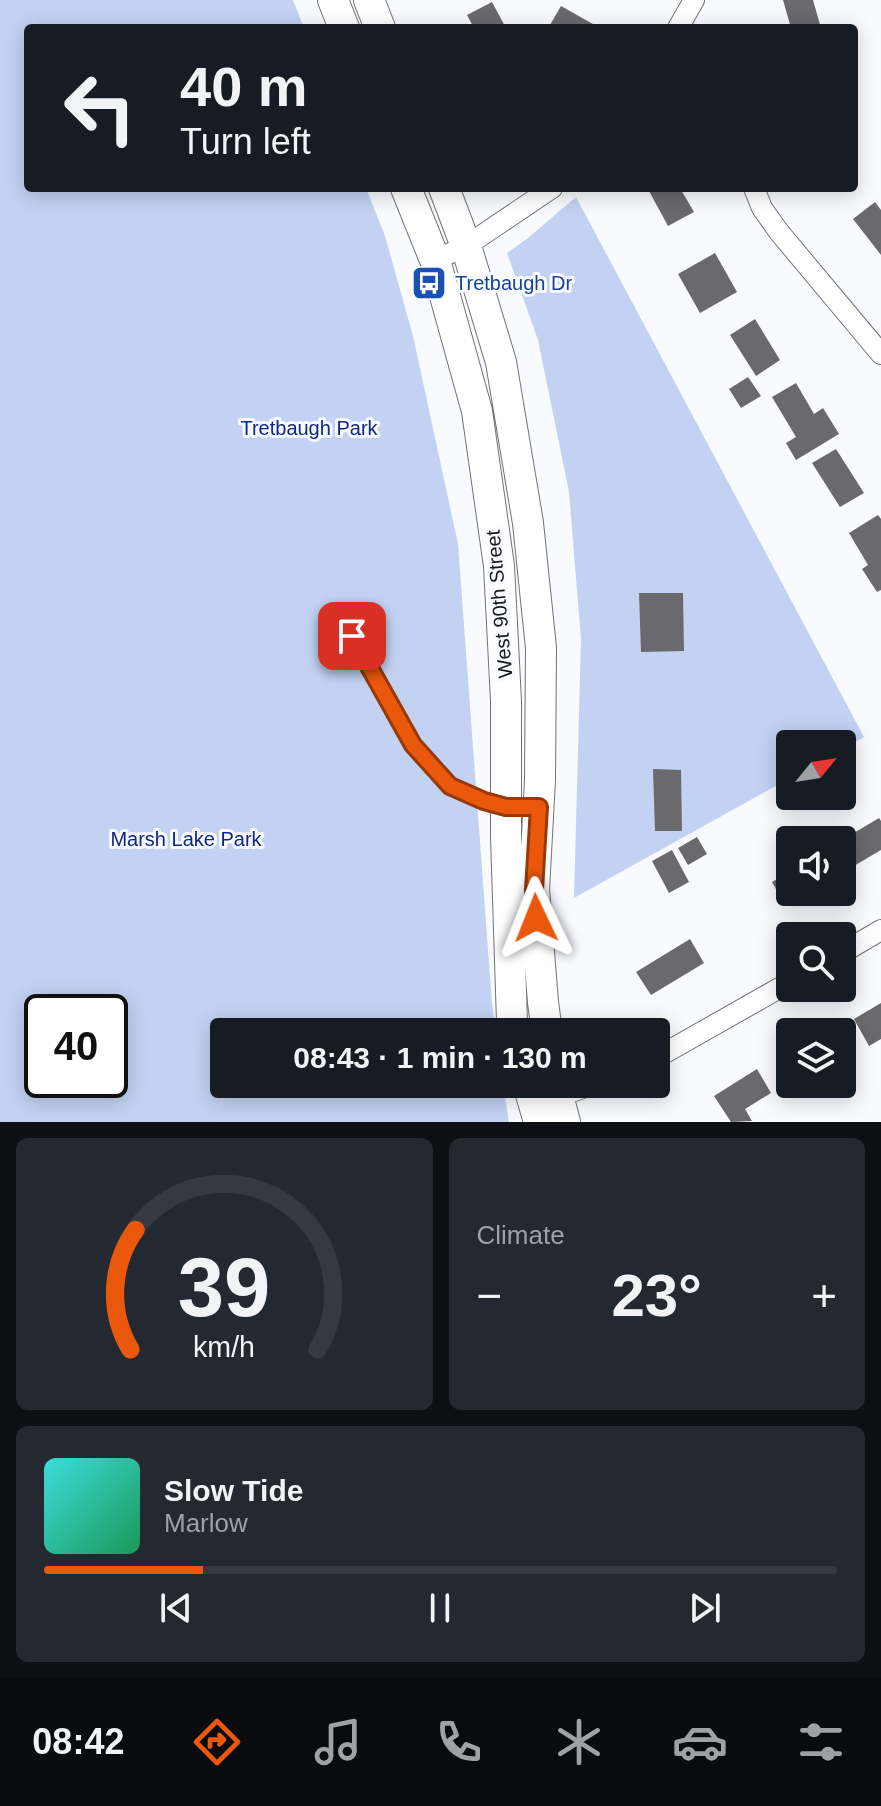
<!DOCTYPE html>
<meta charset="utf-8">
<style>
:root{--surface:#171b24;--page:#242831;--text:#f1f3f6;--muted:#9ea1a6;--line:#363941;--accent:#ea580c}
body{margin:0;font-family:Arial,sans-serif;background:var(--page);color:var(--text);height:100vh;display:flex;flex-direction:column;font-size:30px;white-space:nowrap}
*{box-sizing:border-box;margin:0}
p{font-size:26px;color:var(--muted)}
.icon{flex:none;width:44px;height:44px;fill:none;stroke:currentColor;stroke-width:2;stroke-linecap:round;stroke-linejoin:round}
.map{position:relative;height:1122px;overflow:hidden}
.panel{display:flex;flex-direction:column;gap:16px;padding:16px;background:#0d0f14;flex:1}
.panel>*{flex:none}
.guide{position:absolute;left:24px;top:24px;width:834px;height:168px;border-radius:8px;box-shadow:0 4px 20px #0003;background:#171b24;color:var(--text);overflow:hidden}
.needle{width:52px;rotate:60deg}
.tools{position:absolute;left:776px;top:730px;display:grid;gap:16px}
.tools a{display:grid;place-items:center;width:80px;height:80px;border-radius:8px;background:var(--surface);box-shadow:0 4px 20px #0003;font-size:40px}
.speed{position:absolute;left:24px;top:994px;display:flex;gap:16px;font-size:40px;font-weight:700;text-align:center}
.speed>*{display:grid;place-content:center;width:104px;height:104px;border-radius:50%;background:var(--surface);box-shadow:0 4px 20px #0003;line-height:1}
.speed .limit{border:4px solid #111;border-radius:12px;background:#fff;color:#111}
.pin{position:absolute;display:grid;place-items:center;width:68px;height:68px;color:#fff;margin:-34px;border-radius:16px;box-shadow:0 4px 12px #0006}
.me{position:absolute;width:88px;margin:-44px;rotate:358deg;stroke-linejoin:round;filter:drop-shadow(0 0 6px #0008)}
.turn{display:flex;align-items:center;gap:28px;height:168px;padding:0 24px;font-size:36px}
.turn .icon{width:104px;height:104px;stroke-width:2.5}
.turn b{display:block;font-size:56px;line-height:68px}
.big{font-size:60px;font-weight:800;line-height:1.1}
.panel .widget{flex:1;display:flex;flex-direction:column;justify-content:center;gap:12px;min-width:0;padding:0 28px;border-radius:12px;background:var(--page)}
.panel .dial{align-items:center;gap:0}
.dial svg{height:208px;overflow:visible;fill:none;stroke:var(--line);stroke-width:7;stroke-linecap:round;text-anchor:middle}
.dial text{fill:var(--text);stroke:none}
.song{display:flex;align-items:center;gap:24px}
.cover{width:96px;height:96px;border-radius:12px;background:linear-gradient(135deg,hsl(180 70% 55%),hsl(150 70% 35%))}
.played{height:8px;border-radius:4px;background:linear-gradient(90deg,var(--accent) 20%,var(--line) 20%)}
.keys{display:flex;justify-content:space-around;direction:ltr}
.heat{display:flex;justify-content:space-between;align-items:center;font-size:44px;direction:ltr}
.panel .tiles{flex:1;display:grid;gap:16px;grid-template-columns:1fr 1fr}
.widget:last-child{grid-column:span 2}
.trip{position:absolute;left:210px;top:1018px;width:460px;height:80px;border-radius:8px;background:var(--surface);box-shadow:0 4px 20px #0003;font-weight:800;line-height:80px;text-align:center}
.tabs{display:flex;height:128px;justify-content:space-around;align-items:center;background:#090b0e;color:var(--muted)}
.tabs .icon{width:56px;height:56px}
.tabs .active{color:var(--accent)}
.tabs b{font-size:36px;color:var(--text)}
.map>svg:first-child{display:block}
.green{fill:#c3d2f3;fill-rule:evenodd}
.building{fill:#6a696e}
.lines{fill:none;stroke-linecap:round;stroke-linejoin:round}
.lane-casing{stroke:#717377;stroke-width:12}
.street-casing{stroke:#717377;stroke-width:22}
.secondary-casing{stroke:#717377;stroke-width:32}
.lane{stroke:#fff;stroke-width:10}
.street{stroke:#fff;stroke-width:20}
.secondary{stroke:#fff;stroke-width:30}
.route-casing{stroke:#983908;stroke-width:20}
.route{stroke:#ea580c;stroke-width:14}
.labels{text-anchor:middle;stroke-width:6;stroke-linejoin:round;paint-order:stroke}
.transit-label{font-size:20px;fill:#164399;stroke:#f8fafe;text-anchor:start}
.park-label{font-size:20px;fill:#102885;stroke:#f8fafe}
.street-label{font-size:20px;fill:#18191b;stroke:#f8fafe}
</style>
<div class="map">
<svg width="881" height="1122" viewBox="0 0 881 1122">
<rect width="100%" height="100%" fill="#f8fafe"/>
<path class="green" d="M0,0H293L304,28H28V188H366L385,236L413,336L458,544L492,1004L496,1032H224V1084H503L509,1122H0ZM42,1012H110V1080H42Z
M576,197L864,737L842,749V744H790V778L574,898L581,639L569,492L538,340L507,253L528,238Z"/>
<path class="building" d="M783,0H813L821,28H791Z
M492,2L506,28H474L467,15Z
M561,6L600,28H555L550,25Z
M654,188H680L694,212L668,226L649,191Z
M875,202L881,210V255L853,219Z
M715,253L737,292L700,313L678,274Z
M755,319L780,360L756,376L730,335Z
M748,377L761,396L741,408L729,389Z
M796,383L814,414L823,408L839,434L796,460L786,443L796,437L772,397Z
M836,449L864,493L840,507L812,463Z
M878,515L881,519V590L877,592L862,569L868,565L849,533Z
M639,593H683L684,651L641,652Z
M653,769L681,770L682,831H655Z
M879,818L881,821V850L842,873V840Z
M697,837L707,854L688,865L678,848Z
M672,850L689,882L669,893L652,861Z
M790,872V892H809L785,905L772,882Z
M690,939L704,963L651,995L636,972Z
M881,1003V1039L869,1046L854,1019Z
M757,1069L771,1093L745,1109L752,1121L731,1122L714,1096Z"/>
<g class="lines">
<g class="lane-casing">
<path id="lane" d="M352,636L413,745L450,786L484,801L506,807H536"/>
</g>
<g class="street-casing">
<path id="street" d="M678,28L694,0
M754,188L762,208L779,232L881,354
M435,260L466,246L552,188
M842,953L881,930
M656,1058L790,982
M549,1100L594,1084"/>
</g>
<g class="secondary-casing">
<path id="secondary" d="M333,0L344,28
M369,0L380,28
M406,188L435,260L477,411L499,566L506,701V837L512,1022L514,1032
M444,188L466,246L501,362L528,523L541,648L540,780L534,890L543,1002L547,1032
M528,1084L539,1122
M555,1084L565,1122"/>
</g>
<use href="#lane" class="lane"/>
<use href="#street" class="street"/>
<use href="#secondary" class="secondary"/>
</g>
<g class="lines">
<g class="route-casing">
<path id="route" d="M352,636L413,745L450,786L484,801L506,807H539L534,890L536,918"/>
</g>
<use href="#route" class="route"/>
</g>
<defs>
<g id="bus-square" transform="scale(1.8)"><rect x="-9" y="-9" width="18" height="18" rx="4" fill="#1a4fb4" stroke="#f8fafe"/><path d="M-5-6H5V4H4V6H2V4H-2V6H-4V4H-5ZM-3.5-4V0h7V-4ZM-3.5 1.2v1.5H-2V1.2ZM2 1.2v1.5H3.5V1.2Z" fill="#fff"/></g>
</defs>
<g fill-rule="evenodd">
<use href="#bus-square" x="429" y="283"/>
</g>
<g class="labels">
<g class="transit-label">
<text x="455" y="290">Tretbaugh Dr</text>
</g>
<g class="park-label">
<text x="309" y="435">Tretbaugh Park</text>
<text x="186" y="846">Marsh Lake Park</text>
</g>
<g class="street-label">
<text transform="translate(499 604) rotate(-95)" y="7">West 90th Street</text>
</g>
</g>
</svg>
<div class="tools">
<a><svg class="needle" viewBox="-14 -14 28 28"><path d="M0-13l5 13h-10z" fill="#e53935"/><path d="M0 13l5-13h-10z" fill="#9ea1a6"/></svg></a>
<a><svg class="icon" aria-label="sound" viewBox="0 0 24 24"><path d="M4 9h4l5-4v14l-5-4H4zM17 9q2 3 0 6"/></svg></a>
<a><svg class="icon" aria-label="search" viewBox="0 0 24 24"><circle cx="10" cy="10" r="6"/><path d="M15 15l6 6"/></svg></a>
<a><svg class="icon" aria-label="layers" viewBox="0 0 24 24"><path d="M12 4l9 5-9 5-9-5zM3 14l9 5 9-5"/></svg></a>
</div>
<div class="speed"><div class="limit">40</div></div>
<div class="pin" style="left:352px;top:636px;background:#d93025"><svg class="icon" aria-label="arrive" viewBox="0 0 24 24"><path d="M6 21V4h12l-3 4 3 4H6"/></svg></div>
<svg class="me" style="left:536px;top:918px" viewBox="-20 -20 40 40"><path d="M0-17L14 15 0 8-14 15z" fill="#ea580c" stroke="#fff" stroke-width="4"/></svg>
<div class="trip">08:43 · 1 min · 130 m</div>
<div class="guide">
<div class="turn"><svg class="icon" aria-label="left" viewBox="0 0 24 24"><path d="M17 20v-9H6M10 6l-5 5 5 5"/></svg><div><b>40 m</b>Turn left</div></div>
</div>
</div>
<section class="panel">
<div class="tiles">
<div class="widget dial"><svg viewBox="0 0 100 80">
<path d="M14 69A42 42 0 1 1 86 69"/>
<path d="M14 69A42 42 0 0 1 16 23" stroke="#ea580c"/>
<text x="50" y="56" font-size="32" font-weight="700">39</text>
<text x="50" y="72" font-size="11">km/h</text>
</svg></div>
<div class="widget"><p>Climate</p>
<div class="heat"><a>−</a><b class="big">23°</b><a>+</a></div>
</div>
<div class="widget">
<div class="song"><i class="cover"></i><div><b>Slow Tide</b><p>Marlow</p></div></div>
<div class="played"></div>
<div class="keys"><svg class="icon" aria-label="previous" viewBox="0 0 24 24"><path d="M18 5L8 12l10 7zM5 5v14"/></svg><svg class="icon" aria-label="pause" viewBox="0 0 24 24"><path d="M8 5v14M16 5v14"/></svg><svg class="icon" aria-label="next" viewBox="0 0 24 24"><path d="M6 5l10 7-10 7zM19 5v14"/></svg></div>
</div>
</div>
</section>
<nav class="tabs">
<b>08:42</b>
<svg class="icon active" aria-label="directions" viewBox="0 0 24 24"><path d="M12 3l9 9-9 9-9-9zM9 14v-3h6M13 9l2 2-2 2"/></svg>
<svg class="icon" aria-label="music" viewBox="0 0 24 24"><path d="M9 18V5l10-2v13"/><circle cx="6" cy="18" r="3"/><circle cx="16" cy="16" r="3"/></svg>
<svg class="icon" aria-label="phone" viewBox="0 0 24 24"><path d="M5 4h4l2 5-3 2q2 4 5 5l2-3 5 2v4C11 20 4 13 5 4z"/></svg>
<svg class="icon" aria-label="climate" viewBox="0 0 24 24"><path d="M12 3v18M4 7l16 10M4 17L20 7"/></svg>
<svg class="icon" aria-label="car" viewBox="0 0 24 24"><path d="M5 17H2v-5l4-1 3-4h7l3 4 3 1v5h-3M9 17h6M6 11h13"/><circle cx="7" cy="17" r="2"/><circle cx="17" cy="17" r="2"/></svg>
<svg class="icon" aria-label="filters" viewBox="0 0 24 24"><path d="M4 7h16M4 17h16"/><circle cx="9" cy="7" r="2"/><circle cx="15" cy="17" r="2"/></svg>
</nav>
